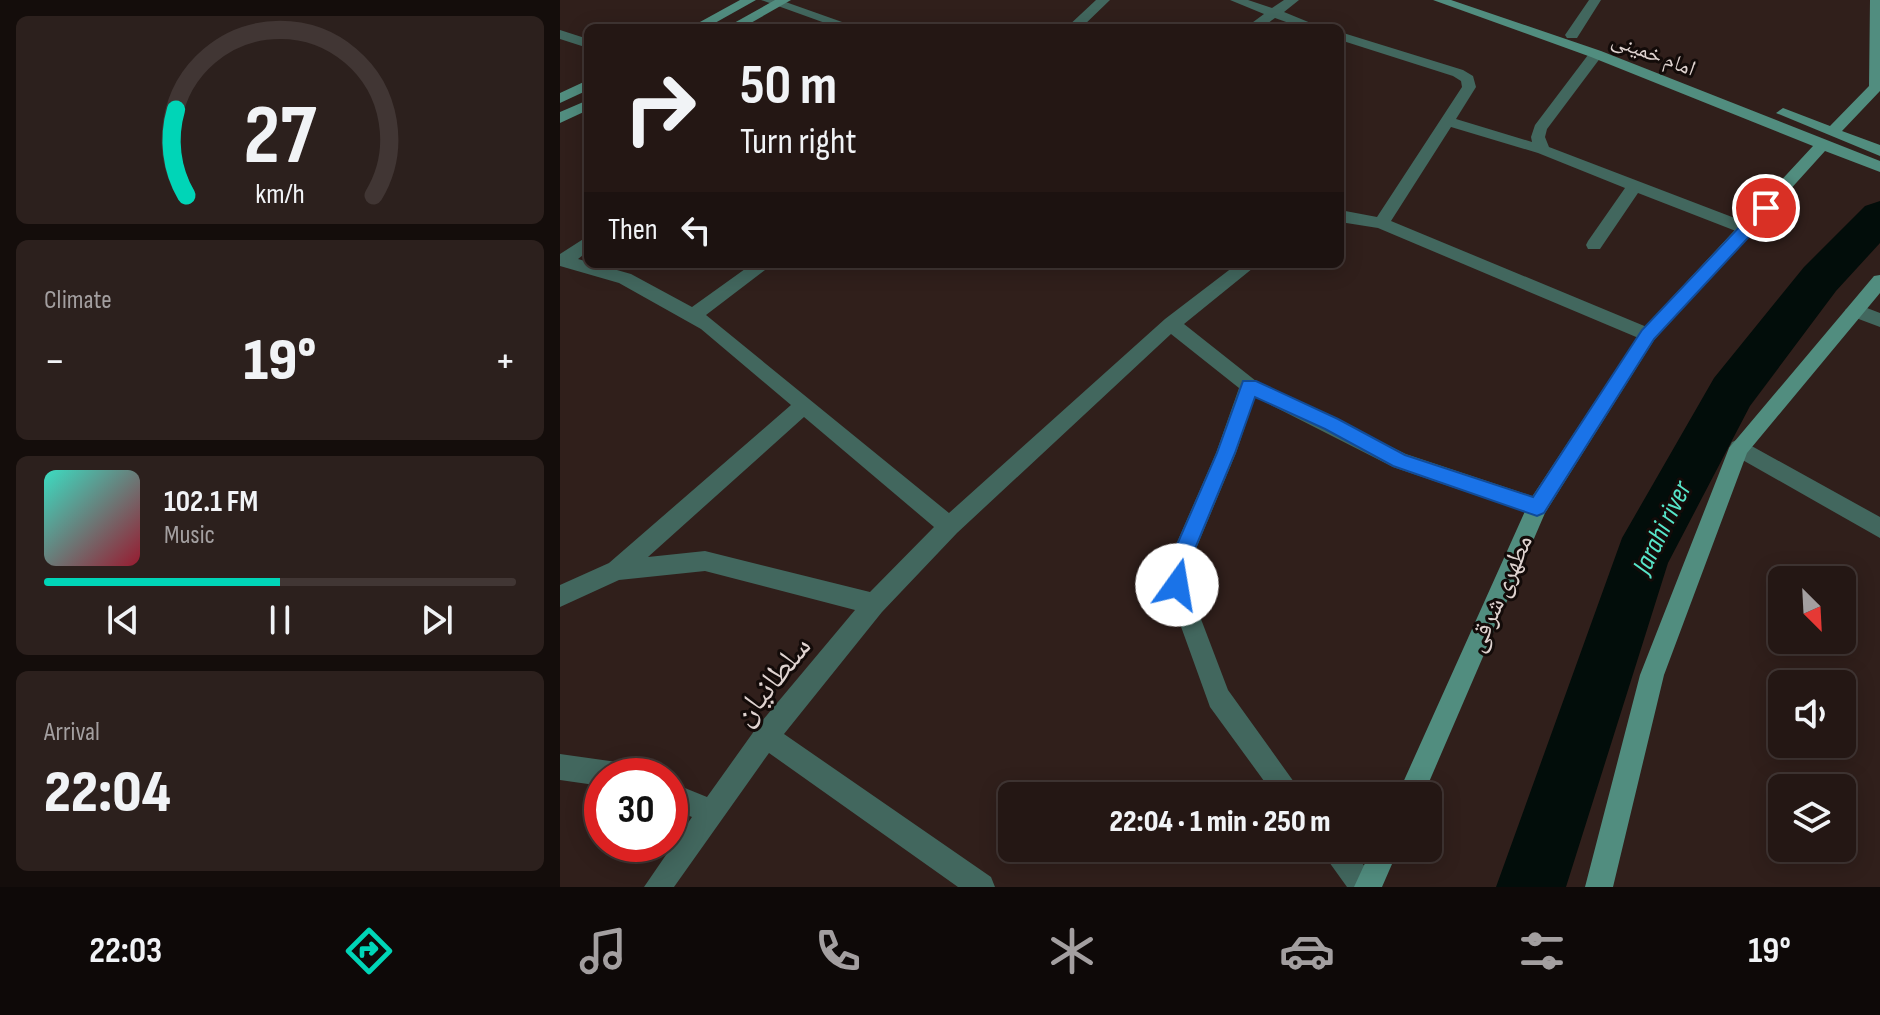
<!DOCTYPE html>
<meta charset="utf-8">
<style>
:root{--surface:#241714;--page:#2c201d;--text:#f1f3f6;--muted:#a39fa0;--line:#413634;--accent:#00d5b7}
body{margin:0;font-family:"Sofia Sans Condensed","Noto Naskh Arabic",sans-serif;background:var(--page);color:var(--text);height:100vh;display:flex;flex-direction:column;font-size:30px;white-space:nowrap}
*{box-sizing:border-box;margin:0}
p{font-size:26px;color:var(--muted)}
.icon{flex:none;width:44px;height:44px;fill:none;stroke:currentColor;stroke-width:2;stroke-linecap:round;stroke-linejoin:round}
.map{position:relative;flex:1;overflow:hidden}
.panel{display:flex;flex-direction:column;gap:16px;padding:16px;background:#140d0b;width:560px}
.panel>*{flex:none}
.guide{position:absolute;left:24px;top:24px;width:760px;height:244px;border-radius:12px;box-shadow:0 4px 20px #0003,0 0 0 2px var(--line);background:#241714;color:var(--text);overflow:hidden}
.needle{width:52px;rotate:156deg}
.buttons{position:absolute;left:1208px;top:566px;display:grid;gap:16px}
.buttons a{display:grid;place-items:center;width:88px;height:88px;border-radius:12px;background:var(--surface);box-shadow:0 4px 20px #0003,0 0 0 2px var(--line);font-size:40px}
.speed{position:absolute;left:24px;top:758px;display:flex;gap:16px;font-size:40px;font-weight:700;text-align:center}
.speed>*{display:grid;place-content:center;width:104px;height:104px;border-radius:50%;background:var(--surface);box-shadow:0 4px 20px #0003,0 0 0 2px var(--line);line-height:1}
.speed .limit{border:12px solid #d22;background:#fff;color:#111}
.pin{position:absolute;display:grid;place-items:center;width:68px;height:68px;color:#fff;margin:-34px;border:4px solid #fff;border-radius:50%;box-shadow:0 2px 8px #0007}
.me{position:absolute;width:88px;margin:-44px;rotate:13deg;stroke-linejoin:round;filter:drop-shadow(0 0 6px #0008)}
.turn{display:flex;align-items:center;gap:28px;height:168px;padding:0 24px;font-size:36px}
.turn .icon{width:104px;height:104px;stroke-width:2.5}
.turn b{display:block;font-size:56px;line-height:68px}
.then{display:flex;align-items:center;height:76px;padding:0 24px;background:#0003;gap:16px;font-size:30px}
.big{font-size:60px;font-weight:800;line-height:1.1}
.panel .widget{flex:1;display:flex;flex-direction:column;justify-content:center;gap:12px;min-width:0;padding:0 28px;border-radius:12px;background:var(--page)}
.panel .dial{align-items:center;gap:0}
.dial svg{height:208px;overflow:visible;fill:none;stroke:var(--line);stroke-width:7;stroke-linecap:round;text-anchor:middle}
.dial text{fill:var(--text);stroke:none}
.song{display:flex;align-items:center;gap:24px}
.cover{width:96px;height:96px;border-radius:12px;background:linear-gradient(135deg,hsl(170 70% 55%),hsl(350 70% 35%))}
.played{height:8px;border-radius:4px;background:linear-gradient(90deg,var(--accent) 50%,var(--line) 50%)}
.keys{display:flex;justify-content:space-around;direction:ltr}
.heat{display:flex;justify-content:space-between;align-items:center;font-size:44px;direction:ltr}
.trip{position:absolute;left:438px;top:782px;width:444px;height:80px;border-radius:12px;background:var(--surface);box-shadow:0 4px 20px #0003,0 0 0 2px var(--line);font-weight:800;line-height:80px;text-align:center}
.tabs{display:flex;height:128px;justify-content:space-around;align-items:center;background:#0e0908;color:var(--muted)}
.tabs .icon{width:56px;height:56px}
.tabs .on{color:var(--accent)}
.tabs b{font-size:36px;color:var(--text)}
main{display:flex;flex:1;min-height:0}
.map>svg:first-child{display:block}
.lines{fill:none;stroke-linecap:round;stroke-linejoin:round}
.river{fill:#020d0a;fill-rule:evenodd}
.street{fill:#42675e;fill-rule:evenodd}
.secondary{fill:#518d7f;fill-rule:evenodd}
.route{fill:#1a73e8;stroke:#114b97;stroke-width:2}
.labels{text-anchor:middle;stroke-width:6;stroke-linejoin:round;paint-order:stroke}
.far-street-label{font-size:22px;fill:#dfd3d0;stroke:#130b09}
.street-label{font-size:26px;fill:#dfd3d0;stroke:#130b09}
.water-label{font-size:28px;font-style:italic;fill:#57e5c9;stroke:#130b09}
.near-street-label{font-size:32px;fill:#dfd3d0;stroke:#130b09}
</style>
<main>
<section class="panel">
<div class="widget dial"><svg viewBox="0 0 100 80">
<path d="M14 69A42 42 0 1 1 86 69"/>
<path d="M14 69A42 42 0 0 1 10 36" stroke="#00d5b7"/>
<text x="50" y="56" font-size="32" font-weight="700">27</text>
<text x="50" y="72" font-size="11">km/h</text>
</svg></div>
<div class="widget"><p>Climate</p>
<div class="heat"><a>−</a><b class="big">19°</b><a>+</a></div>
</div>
<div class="widget">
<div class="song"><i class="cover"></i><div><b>102.1 FM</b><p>Music</p></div></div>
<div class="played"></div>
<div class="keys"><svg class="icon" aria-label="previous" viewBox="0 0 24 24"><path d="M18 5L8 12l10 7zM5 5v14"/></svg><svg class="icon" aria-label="pause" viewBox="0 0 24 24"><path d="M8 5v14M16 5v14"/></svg><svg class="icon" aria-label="next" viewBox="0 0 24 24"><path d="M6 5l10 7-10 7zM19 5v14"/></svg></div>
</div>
<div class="widget"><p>Arrival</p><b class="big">22:04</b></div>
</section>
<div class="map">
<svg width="1320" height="887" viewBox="0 0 1320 887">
<rect width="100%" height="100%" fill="#301f1b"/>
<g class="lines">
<path class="river" d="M1320,201V243L1276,291L1190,406L1108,563L1006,887H936L1062,538L1154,378L1244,267L1305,206Z"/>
<path class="street" d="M201,0H220L299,28H279Z
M536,0H550L521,28H506Z
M670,0H688L712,8L724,0H739L724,12L763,28H743L715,18L701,28H685L704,14Z
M1029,0H1041L1017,38H1007L1005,35Z
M0,30L28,39V48L0,39Z
M780,32L903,70L913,76L916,87L896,119L972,142L971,137L975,125L1031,51H1041V57L987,129L985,137L989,147L1193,225L1195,229L1193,233H1181L1078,193L1040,249H1028L1026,245L1028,241L1065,188L978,153L891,127L831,221L1094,330L1097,335L1094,340L1088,342L818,228L780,222V210L817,217L902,87L901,81L893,76L780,40Z
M28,236V251L18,259L71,274L132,307L192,264H213L146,315L389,513L605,319L677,264H698L624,324L696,381L846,454L984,500L988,507L984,514L977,516L833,467L695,397L676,453L630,563L628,585L668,690L744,796H715L650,707L606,585L608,563L656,453L679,388L611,334L397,533L322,612L224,734L431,877L435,887H398L209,753L114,887H84L132,817L110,808V782L147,797L197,727L295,610L145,571L59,580L0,607V585L49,563L231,405L141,329L59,283L0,266V254ZM244,417L374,527L310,592L145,551L88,557Z
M1294,303L1320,313V327L1288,315L1285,310Z
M1179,439L1320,517V538L1172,454L1169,448L1172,442Z
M0,754L64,763L73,767L77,776H42V786L0,780Z
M759,848H789L814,877L818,887H787Z"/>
<path class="secondary" d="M180,0H196L146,28H129Z
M215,0H231L182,28H165Z
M873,0H891L1041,51L1320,161V172L1265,151L1094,340L985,513L863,796H837L970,500L1082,330L1253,146L1031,57Z
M1310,0H1320V91L1282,131L1320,145V156L1216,113L1223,108L1270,126L1309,86Z
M28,80V90L0,103V93Z
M28,100V110L0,123V112Z
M1320,275V293L1187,453L1104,675L1053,887H1025L1080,675L1169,448L1314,276Z
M812,848H839L822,887H794Z"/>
</g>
<path class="route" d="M1206,203L1214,208L1212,212L1094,339L984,513L977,516L833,466L765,429L695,397L675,453L629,563L624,592L617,595L609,592L606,585L609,563L657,453L683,381H696L778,419L845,455L973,497L1082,330L1201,204Z"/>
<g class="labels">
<g class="far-street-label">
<text transform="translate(1094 53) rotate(21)" y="8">امام خمینی</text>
</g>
<g class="street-label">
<text transform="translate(939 593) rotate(-66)" y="9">مطهری شرقی</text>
</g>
<g class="water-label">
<text transform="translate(1101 527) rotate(-64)" y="10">Jarahi river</text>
</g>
<g class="near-street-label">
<text transform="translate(211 680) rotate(-51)" y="11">سلطانیان</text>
</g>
</g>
</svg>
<div class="buttons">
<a><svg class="needle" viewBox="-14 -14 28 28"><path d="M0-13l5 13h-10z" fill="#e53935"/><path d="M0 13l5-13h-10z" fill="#a39fa0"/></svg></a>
<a><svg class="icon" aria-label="sound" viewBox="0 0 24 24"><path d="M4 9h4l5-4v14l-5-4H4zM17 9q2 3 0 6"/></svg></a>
<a><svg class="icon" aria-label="layers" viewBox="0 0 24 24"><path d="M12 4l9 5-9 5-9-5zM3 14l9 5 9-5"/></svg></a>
</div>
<div class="speed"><div class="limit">30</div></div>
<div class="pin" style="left:1206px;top:208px;background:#d93025"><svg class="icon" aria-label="arrive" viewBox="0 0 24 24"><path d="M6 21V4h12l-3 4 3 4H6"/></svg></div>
<svg class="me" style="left:617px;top:585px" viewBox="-20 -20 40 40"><circle r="19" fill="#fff"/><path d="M0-13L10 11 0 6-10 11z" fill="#1a73e8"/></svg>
<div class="trip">22:04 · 1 min · 250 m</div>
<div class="guide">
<div class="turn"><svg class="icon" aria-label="right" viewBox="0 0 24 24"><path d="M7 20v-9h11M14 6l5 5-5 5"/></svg><div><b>50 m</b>Turn right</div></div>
<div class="then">Then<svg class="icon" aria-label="left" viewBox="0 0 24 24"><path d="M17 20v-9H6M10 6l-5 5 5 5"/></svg></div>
</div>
</div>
</main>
<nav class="tabs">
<b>22:03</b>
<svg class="icon on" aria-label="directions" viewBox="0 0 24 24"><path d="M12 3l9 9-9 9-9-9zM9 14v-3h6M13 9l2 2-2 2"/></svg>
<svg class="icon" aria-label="music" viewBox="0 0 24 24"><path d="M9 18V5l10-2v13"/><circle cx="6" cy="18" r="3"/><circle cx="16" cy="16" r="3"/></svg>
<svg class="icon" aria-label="phone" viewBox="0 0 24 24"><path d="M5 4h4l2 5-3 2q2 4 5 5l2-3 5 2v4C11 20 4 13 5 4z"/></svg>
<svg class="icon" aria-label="climate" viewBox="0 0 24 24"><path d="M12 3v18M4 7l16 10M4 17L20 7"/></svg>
<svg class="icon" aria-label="car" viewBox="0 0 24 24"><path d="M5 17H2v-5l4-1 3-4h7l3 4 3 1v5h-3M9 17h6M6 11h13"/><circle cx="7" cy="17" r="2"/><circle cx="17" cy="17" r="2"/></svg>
<svg class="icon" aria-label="filters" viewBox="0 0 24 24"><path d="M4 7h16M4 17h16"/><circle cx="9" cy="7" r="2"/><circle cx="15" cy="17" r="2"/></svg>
<b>19°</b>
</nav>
